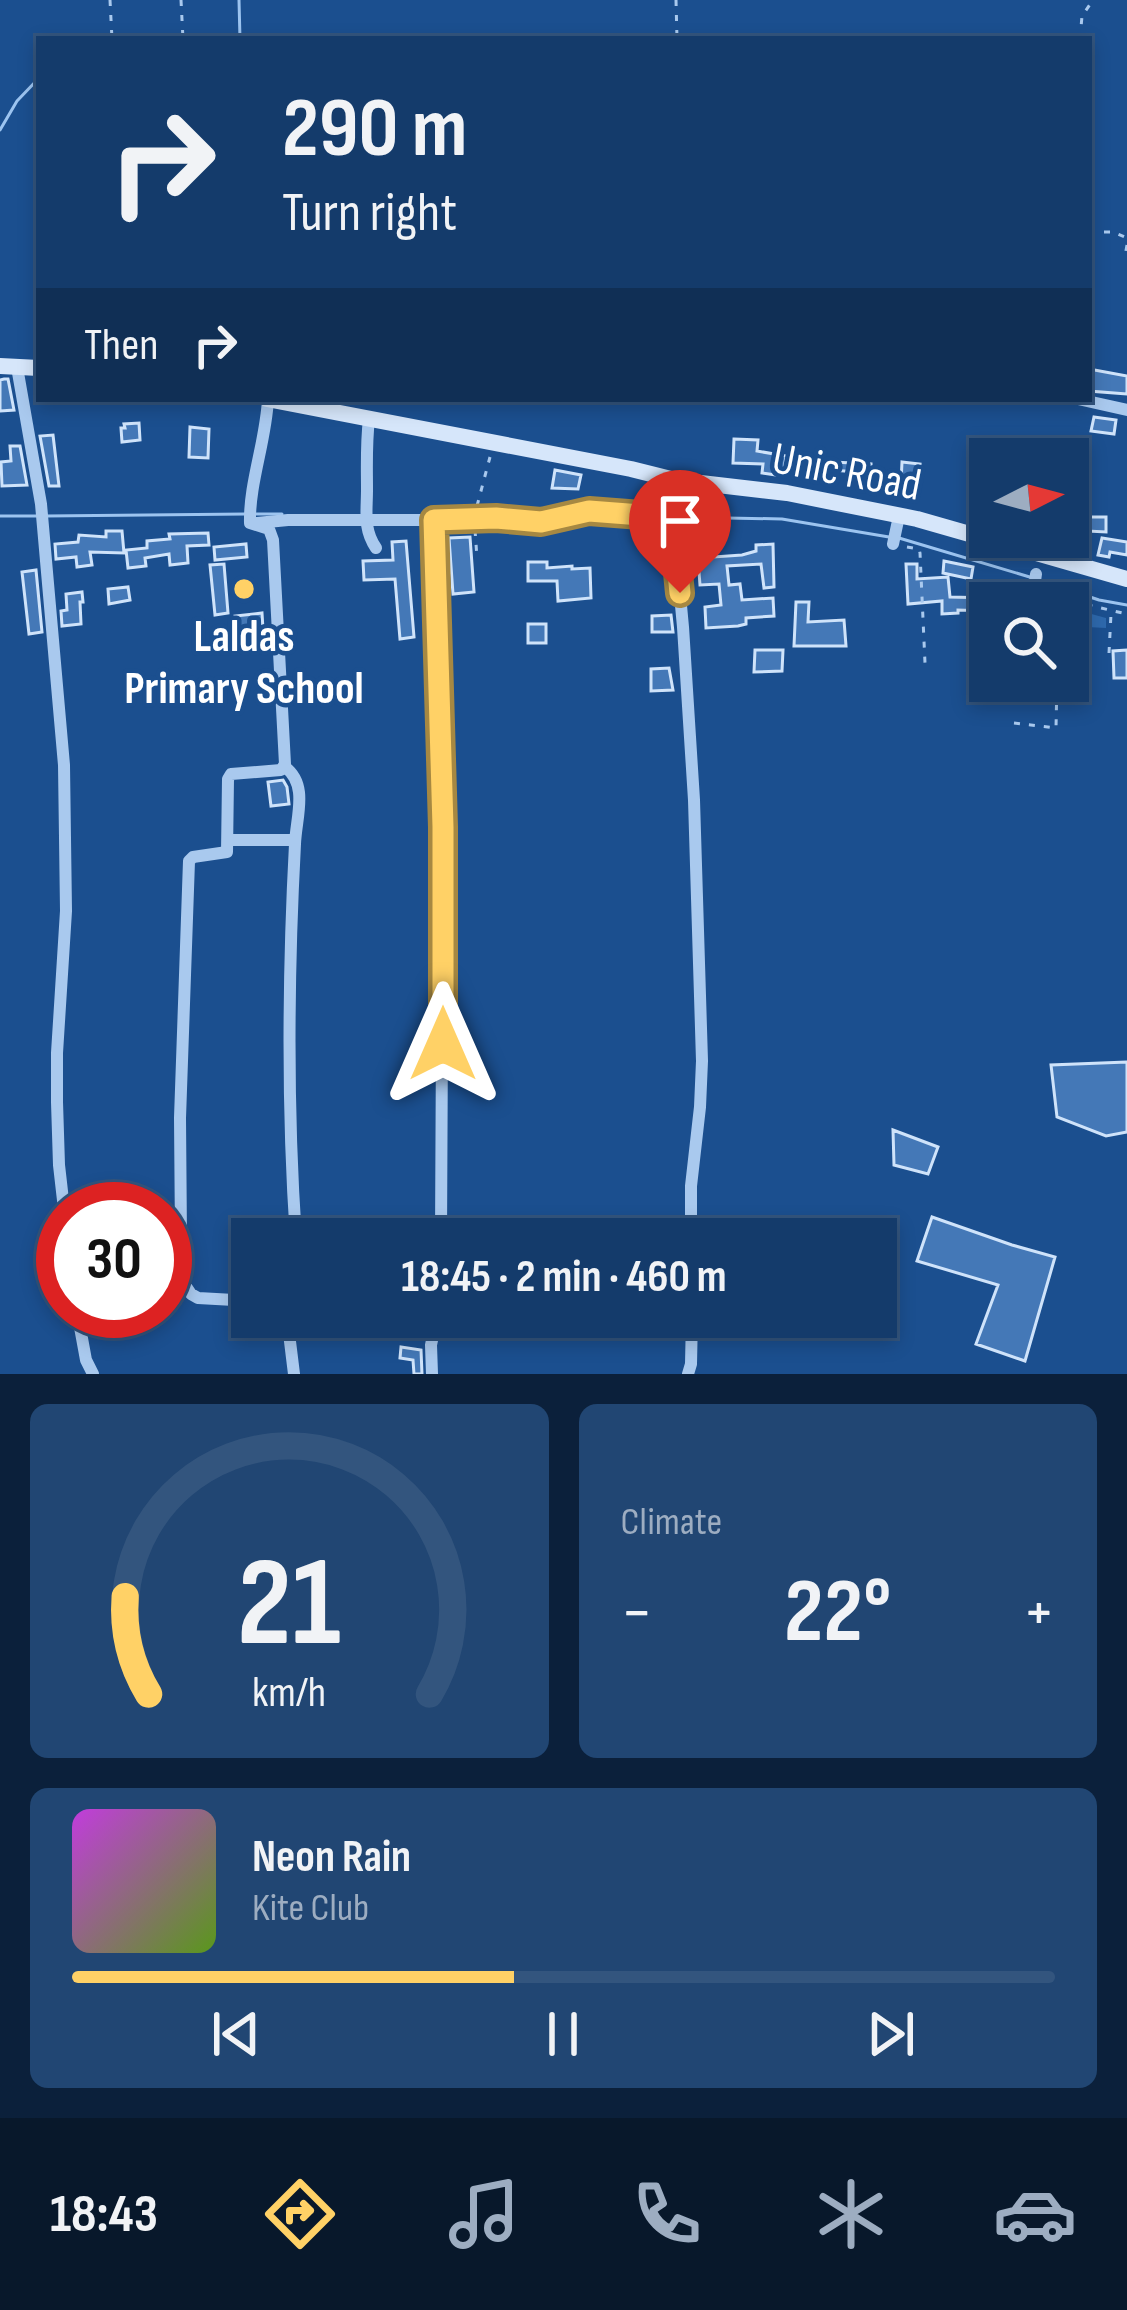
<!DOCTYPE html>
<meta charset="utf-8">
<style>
:root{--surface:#143b6b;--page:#214673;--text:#f1f3f6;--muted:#9dadc1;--line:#33557e;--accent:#ffd166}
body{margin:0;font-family:"Sofia Sans Condensed",sans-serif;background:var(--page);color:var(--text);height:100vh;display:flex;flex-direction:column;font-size:45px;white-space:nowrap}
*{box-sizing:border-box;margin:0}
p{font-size:39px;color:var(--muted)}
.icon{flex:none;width:66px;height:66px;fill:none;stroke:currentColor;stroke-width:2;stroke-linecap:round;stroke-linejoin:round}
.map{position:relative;height:1374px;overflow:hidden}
.sheet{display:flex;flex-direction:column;gap:30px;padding:30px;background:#0b203b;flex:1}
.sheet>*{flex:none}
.guide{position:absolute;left:36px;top:36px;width:1056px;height:366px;border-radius:0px;box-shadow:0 6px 18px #0003,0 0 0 3px var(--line);background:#143b6b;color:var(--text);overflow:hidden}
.needle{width:78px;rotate:84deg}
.fabs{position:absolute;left:969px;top:438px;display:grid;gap:24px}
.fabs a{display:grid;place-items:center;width:120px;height:120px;border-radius:0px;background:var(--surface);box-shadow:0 6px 18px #0003,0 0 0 3px var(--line);font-size:60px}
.speed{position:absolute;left:36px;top:1182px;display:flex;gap:24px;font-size:60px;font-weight:700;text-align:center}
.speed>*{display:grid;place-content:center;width:156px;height:156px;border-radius:50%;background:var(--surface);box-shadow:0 6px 18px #0003,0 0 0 3px var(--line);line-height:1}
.speed .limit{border:18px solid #d22;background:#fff;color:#111}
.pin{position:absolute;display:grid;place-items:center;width:102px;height:102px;color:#fff;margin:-123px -51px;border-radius:50% 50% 50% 0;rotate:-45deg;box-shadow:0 0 12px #0007}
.pin .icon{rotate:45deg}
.me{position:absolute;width:132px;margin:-66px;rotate:0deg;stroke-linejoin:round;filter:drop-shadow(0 0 9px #0008)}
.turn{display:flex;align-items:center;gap:42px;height:252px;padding:0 48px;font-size:54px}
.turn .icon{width:156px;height:156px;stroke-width:2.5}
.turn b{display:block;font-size:84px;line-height:102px}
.then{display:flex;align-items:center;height:114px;padding:0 48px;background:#0003;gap:24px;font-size:45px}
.big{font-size:90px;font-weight:700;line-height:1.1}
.sheet .widget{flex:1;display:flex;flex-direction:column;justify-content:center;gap:18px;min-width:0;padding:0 42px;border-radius:18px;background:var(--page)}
.sheet .dial{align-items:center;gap:0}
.dial svg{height:312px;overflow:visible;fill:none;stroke:var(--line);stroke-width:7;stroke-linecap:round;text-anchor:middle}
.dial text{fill:var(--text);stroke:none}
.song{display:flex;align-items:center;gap:36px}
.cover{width:144px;height:144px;border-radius:18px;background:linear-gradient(135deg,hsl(290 70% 55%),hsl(90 70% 35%))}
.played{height:12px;border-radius:6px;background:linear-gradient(90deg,var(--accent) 45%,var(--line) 45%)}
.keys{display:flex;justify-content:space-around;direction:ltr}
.heat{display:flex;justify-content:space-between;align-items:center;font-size:66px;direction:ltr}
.sheet .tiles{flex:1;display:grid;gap:30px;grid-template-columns:1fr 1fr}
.widget:last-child{grid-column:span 2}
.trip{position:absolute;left:231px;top:1218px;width:666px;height:120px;border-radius:0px;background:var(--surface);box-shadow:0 6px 18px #0003,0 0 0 3px var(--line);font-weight:700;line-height:120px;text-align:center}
.dock{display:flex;height:192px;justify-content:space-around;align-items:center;background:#08182b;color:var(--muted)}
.dock .icon{width:84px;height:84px}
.dock .current{color:var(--accent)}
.dock b{font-size:54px;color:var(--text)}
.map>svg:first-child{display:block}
.green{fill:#2e69ad}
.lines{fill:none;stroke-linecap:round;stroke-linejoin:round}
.stream{stroke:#9cc4f0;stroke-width:3}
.building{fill:#4478b7;stroke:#cfe3fa;stroke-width:3}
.path{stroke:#a9c9ee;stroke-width:3;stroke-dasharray:6 9;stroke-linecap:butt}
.service{stroke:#a9c9ee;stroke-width:6}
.minor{stroke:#a9c9ee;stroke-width:12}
.secondary{stroke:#d6e6fa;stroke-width:16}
.path-bridge{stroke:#a9c9ee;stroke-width:3;stroke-dasharray:6 9;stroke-linecap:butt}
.route-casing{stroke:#a68842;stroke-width:30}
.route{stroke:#ffd166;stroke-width:21}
.poi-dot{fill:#ffd166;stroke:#1b4f8f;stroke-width:4.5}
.labels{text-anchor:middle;stroke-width:9;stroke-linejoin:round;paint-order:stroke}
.street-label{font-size:45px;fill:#fff;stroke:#1b4f8f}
.poi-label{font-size:45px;font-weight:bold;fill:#fff;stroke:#1b4f8f}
</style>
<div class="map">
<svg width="1127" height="1374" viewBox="0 0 1127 1374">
<rect width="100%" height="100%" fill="#1b4f8f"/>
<path class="green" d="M1077,610L1106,618V628L1087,627V638L1068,637V610Z"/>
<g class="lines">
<path class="stream" d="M239,0L240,39
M0,130L17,101L39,78
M256,514H282
M0,516H36
M46,516L246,514
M678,517L782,519L889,537
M899,538L1033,578
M1042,581L1099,600L1127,605"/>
</g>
<path class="building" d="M1089,369L1127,376V394L1089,391Z
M4,379H8L14,410L0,411V380Z
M1094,417L1116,420L1114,434L1091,431Z
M139,423L140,440L122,442L121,428H125L124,424Z
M190,427L209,429L208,458L189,457Z
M53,435L59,486H49L40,436Z
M734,439L758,440L757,451L786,456L783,476L762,473L763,464L733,463Z
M10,446H20L27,485L2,486L1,462L11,461Z
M833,462L871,464V477L855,476V472L832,470Z
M902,462L920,464L917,486L901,483Z
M555,470L581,475L578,489L552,488Z
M684,494L718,498L720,516L683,515Z
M1068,513L1086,517H1106V532L1068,530Z
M106,531H122L124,553L90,552L92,565L77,567L76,557L56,559L55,544L78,542L79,535L106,537Z
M208,533L209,545L187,546L188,563L170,565L169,554L145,558L146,566L128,568L126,550L147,548V541L170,539L169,534Z
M470,537L474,592L453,594L449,538Z
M1102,538L1127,542V555L1110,552L1109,557L1098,555Z
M406,541L414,637L400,639L395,579L364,580L363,561L393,560L392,542Z
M712,543L714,557L742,555L756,551V545L773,544L774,587L764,588L761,564L727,566L729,585L740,584L742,600L773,598L774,616L746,618V624L738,626L706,628L705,607L721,605L719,584L700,585L697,546Z
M246,544L247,557L215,560L214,547Z
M944,561L973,567L971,579L943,573Z
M528,562H547V568L572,566V569L590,568L591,598L558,601L557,581H528Z
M224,564L228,613L215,615L210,565Z
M906,564H917V579L948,577L950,597L990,598V611L958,610V613L942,614V601L908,604Z
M36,570L42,632L29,634L22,572Z
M128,587L130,600L109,604L108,589Z
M82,592L83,602H80L81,624L62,626L61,611L67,610L66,594Z
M796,602H809L808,622L844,620L846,646H794Z
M262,613L263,629L237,631L235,616Z
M671,615L673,632H652V616Z
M528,624H546V643H528Z
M755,650H783L782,671L754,672Z
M1127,650V678H1114L1113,651Z
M669,668L673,690L651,691V669Z
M283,780L287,787L289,804L271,806L268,782Z
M1127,1062V1132L1106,1136L1057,1117L1051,1065Z
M893,1130L938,1147L928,1174L894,1165Z
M932,1217L1012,1245L1055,1257L1025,1361L976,1344L998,1285L917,1261Z
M401,1347L421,1350L422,1374H414L413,1360L400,1358Z"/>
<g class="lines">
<path class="path" d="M110,0L112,39
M181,0L183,39
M676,0L677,39
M1080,39L1082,16L1093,0
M1089,232H1113L1127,238
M1127,245L1125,256H1127
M477,506L490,457
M475,530L477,558
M907,547L919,549L920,553L925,663
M1044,590L1079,603L1127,614
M1037,594L1042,603
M1011,596V589L1026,584
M1109,653L1111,614
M1014,723L1056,728L1057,681"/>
<path class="service" d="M634,1229L650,1220H690"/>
<path class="minor" d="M17,367L41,504L64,765L66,911L57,1053V1102L59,1165L64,1209
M1078,399L1127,410
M369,419C366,444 367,466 367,490C367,512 363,529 376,548
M675,480L672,508L683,627L694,800L702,1061L700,1107L691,1186V1239
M434,520L443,827L441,1239
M257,523L288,520H475L496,518L541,522L589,511L641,515L673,523
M893,544L899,516
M1035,581L1036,574
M285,767C309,785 296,817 295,844C288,975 287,1108 296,1239
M228,840H295
M252,1301L198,1298L191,1294L185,1285L181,1239L180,1118L189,861L193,857L227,852L228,779L231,774L281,770L285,764L273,540L269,529L250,523C249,483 266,441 268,399
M77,1311L86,1360L93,1374
M287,1317L294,1374
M432,1374L431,1345L437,1317
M688,1374L691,1364L692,1317"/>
<path class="secondary" d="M0,366L39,368
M267,399L631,469L675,480L787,493L917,519L1127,579"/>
<path class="path-bridge" d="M475,513V523"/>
</g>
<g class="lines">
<g class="route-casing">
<path id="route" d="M443,1044V827L434,520L496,518L541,522L589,511L641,515L673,523L680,593"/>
</g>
<use href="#route" class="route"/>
</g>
<circle class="poi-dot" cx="244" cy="589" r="12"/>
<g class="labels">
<g class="street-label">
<text transform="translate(847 470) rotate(11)" y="16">Unic Road</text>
</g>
<g class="poi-label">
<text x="244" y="651">Laldas<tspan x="244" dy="52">Primary School</tspan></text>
</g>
</g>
</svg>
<div class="fabs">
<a><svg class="needle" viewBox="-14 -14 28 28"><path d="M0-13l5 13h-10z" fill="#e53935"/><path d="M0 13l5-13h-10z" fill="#9dadc1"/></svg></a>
<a><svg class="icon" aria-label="search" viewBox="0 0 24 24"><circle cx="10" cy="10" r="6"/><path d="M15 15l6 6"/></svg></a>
</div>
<div class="speed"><div class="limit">30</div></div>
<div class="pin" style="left:680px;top:593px;background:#d93025"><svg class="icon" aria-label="arrive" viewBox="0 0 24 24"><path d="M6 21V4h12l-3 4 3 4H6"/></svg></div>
<svg class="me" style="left:443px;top:1044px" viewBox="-20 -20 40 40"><path d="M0-17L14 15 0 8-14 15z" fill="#ffd166" stroke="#fff" stroke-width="4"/></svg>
<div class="trip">18:45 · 2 min · 460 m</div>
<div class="guide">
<div class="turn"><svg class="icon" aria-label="right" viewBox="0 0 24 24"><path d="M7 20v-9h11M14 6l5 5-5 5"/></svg><div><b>290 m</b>Turn right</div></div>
<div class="then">Then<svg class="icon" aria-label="right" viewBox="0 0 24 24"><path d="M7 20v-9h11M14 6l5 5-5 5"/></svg></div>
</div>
</div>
<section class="sheet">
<div class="tiles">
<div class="widget dial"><svg viewBox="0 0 100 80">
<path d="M14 69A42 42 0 1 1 86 69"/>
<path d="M14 69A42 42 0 0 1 8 44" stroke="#ffd166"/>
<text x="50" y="56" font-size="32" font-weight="700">21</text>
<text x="50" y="72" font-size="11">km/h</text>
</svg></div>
<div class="widget"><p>Climate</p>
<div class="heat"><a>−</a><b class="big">22°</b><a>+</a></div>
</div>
<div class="widget">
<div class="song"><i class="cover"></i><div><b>Neon Rain</b><p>Kite Club</p></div></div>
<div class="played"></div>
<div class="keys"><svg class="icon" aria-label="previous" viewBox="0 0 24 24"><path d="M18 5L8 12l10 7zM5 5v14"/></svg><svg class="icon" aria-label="pause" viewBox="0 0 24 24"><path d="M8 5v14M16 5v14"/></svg><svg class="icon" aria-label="next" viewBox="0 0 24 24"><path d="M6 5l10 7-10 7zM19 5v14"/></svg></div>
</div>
</div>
</section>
<nav class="dock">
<b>18:43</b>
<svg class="icon current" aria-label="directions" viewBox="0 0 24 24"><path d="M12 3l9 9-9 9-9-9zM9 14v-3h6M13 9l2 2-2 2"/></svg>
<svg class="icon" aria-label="music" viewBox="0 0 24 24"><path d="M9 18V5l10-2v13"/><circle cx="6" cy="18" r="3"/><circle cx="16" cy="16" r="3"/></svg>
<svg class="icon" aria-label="phone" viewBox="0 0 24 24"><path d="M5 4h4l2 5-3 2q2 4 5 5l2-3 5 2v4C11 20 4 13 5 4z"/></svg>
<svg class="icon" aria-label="climate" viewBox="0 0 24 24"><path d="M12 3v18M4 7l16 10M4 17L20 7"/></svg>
<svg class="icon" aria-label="car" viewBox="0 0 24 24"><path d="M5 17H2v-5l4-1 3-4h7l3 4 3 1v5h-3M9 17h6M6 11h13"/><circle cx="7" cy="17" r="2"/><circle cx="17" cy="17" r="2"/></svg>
</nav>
